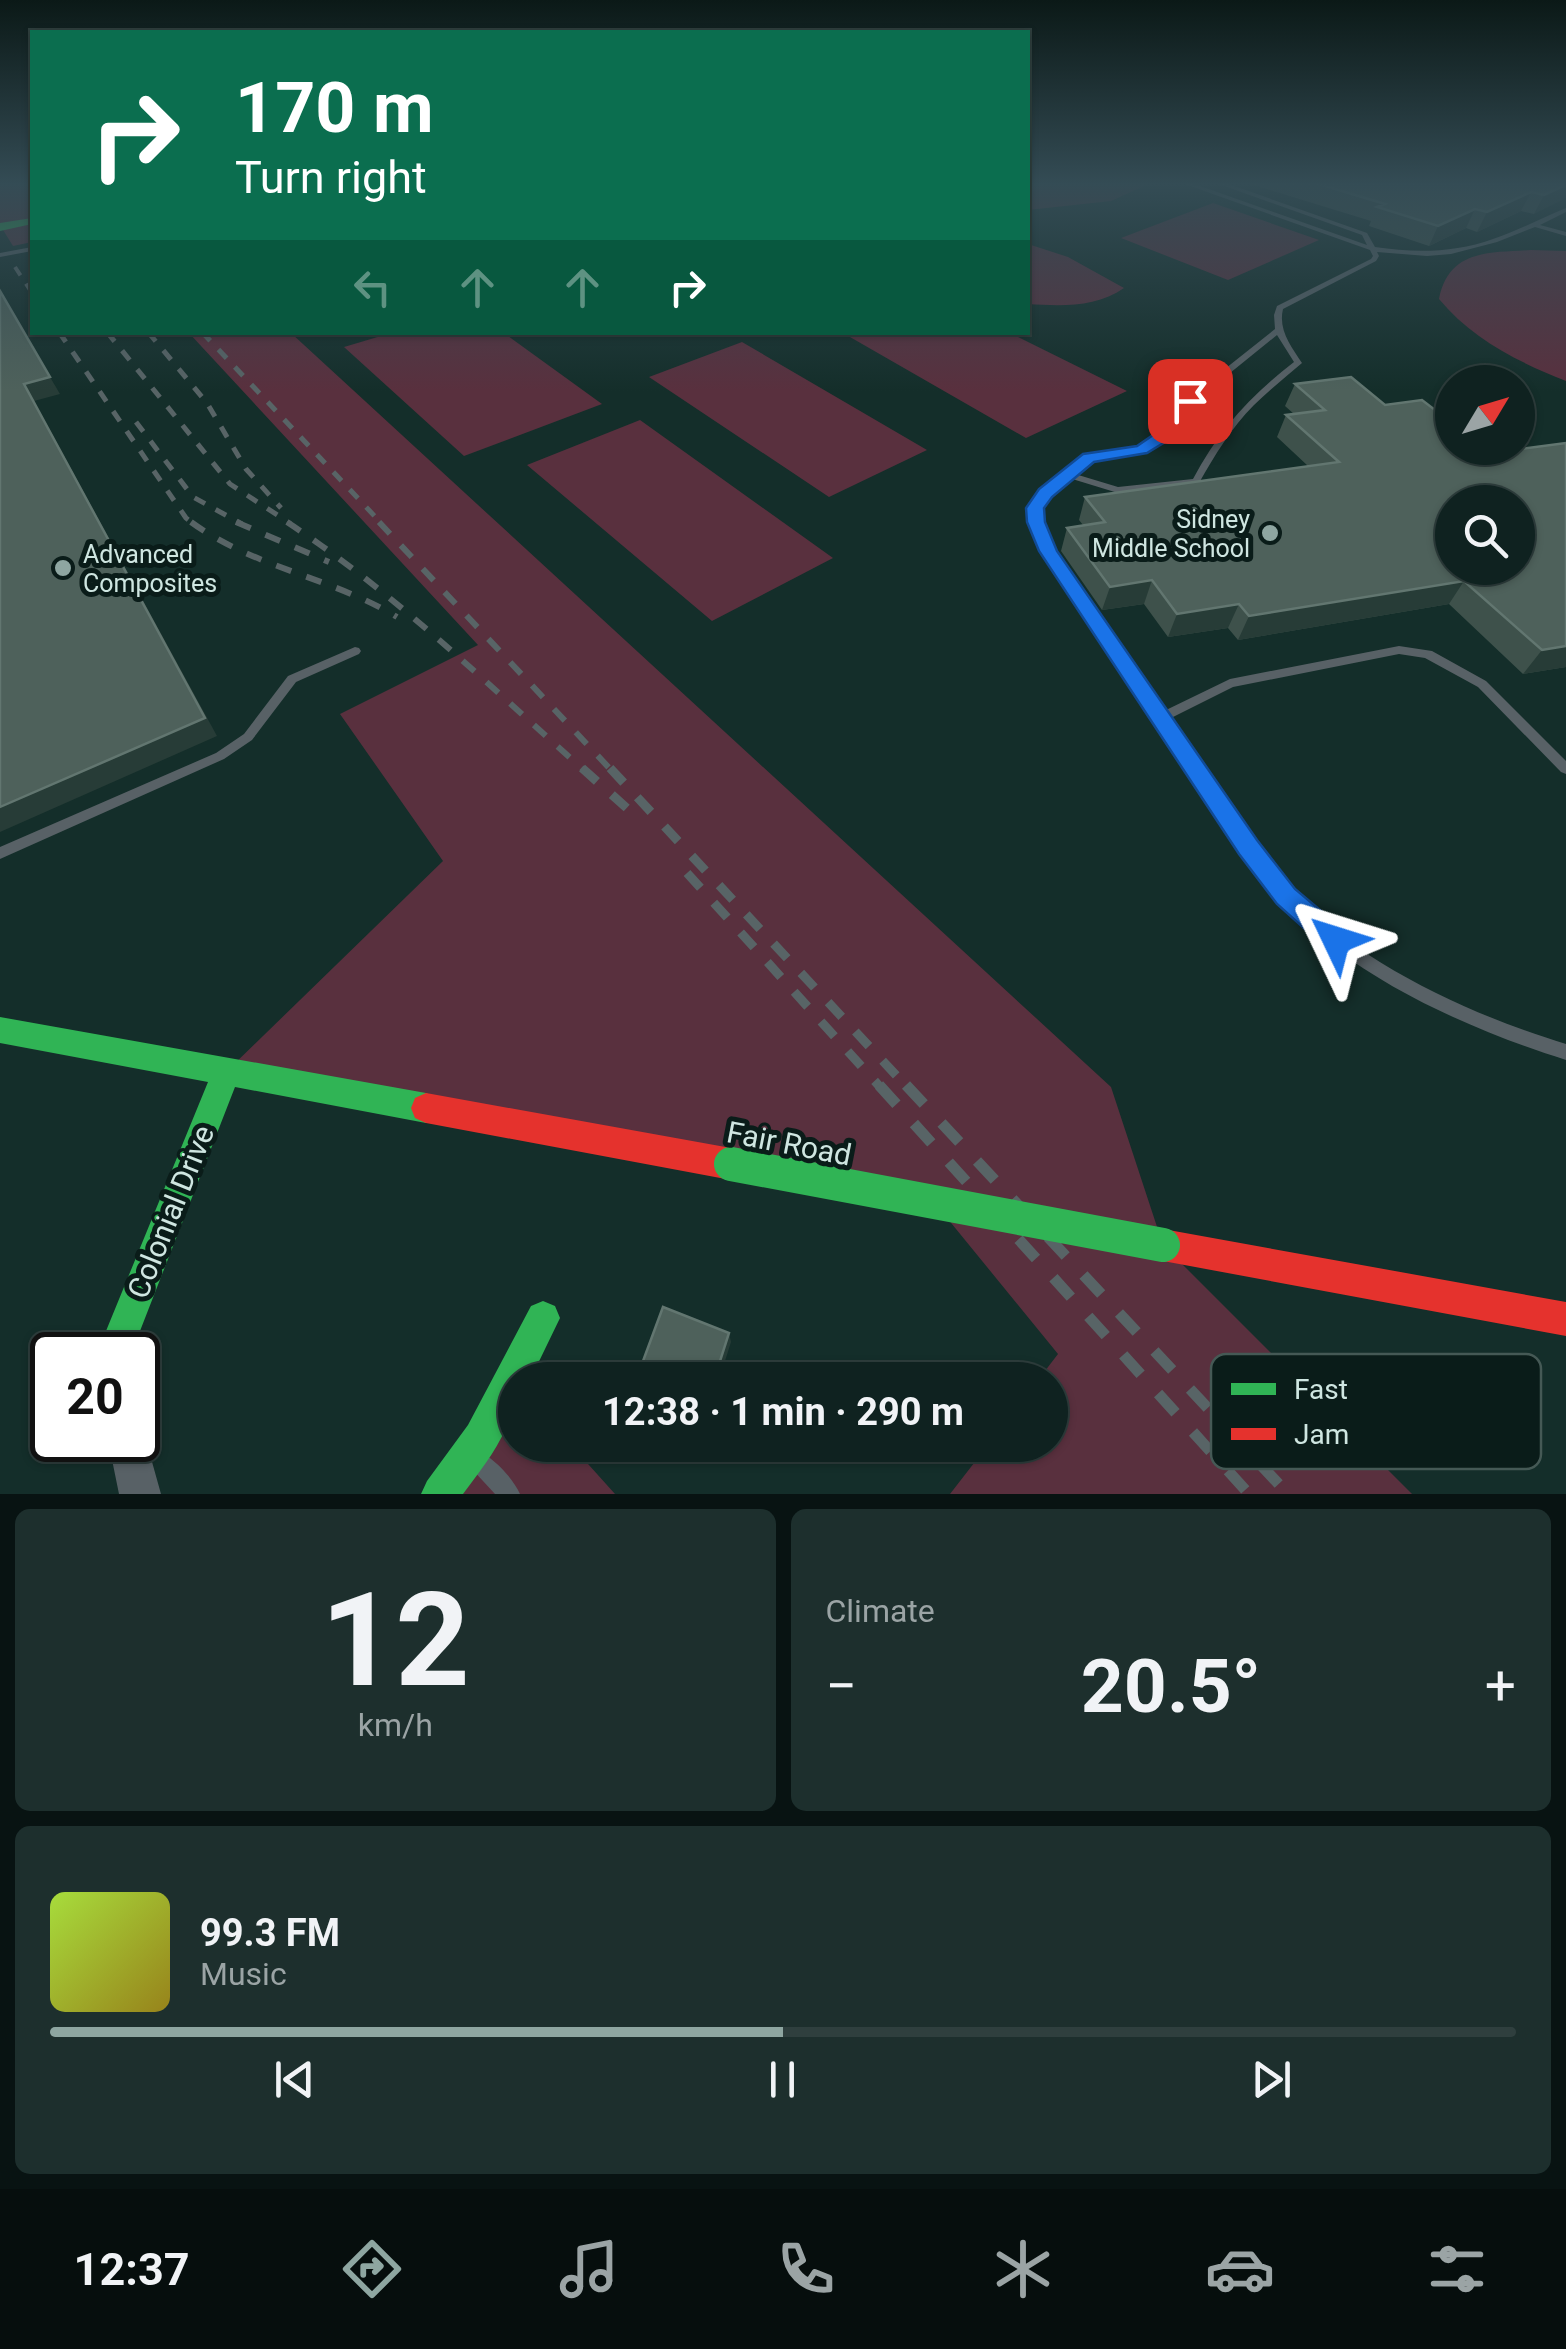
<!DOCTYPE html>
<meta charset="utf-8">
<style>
:root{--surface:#0f2220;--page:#1d2f2d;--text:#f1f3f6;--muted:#9ba4a5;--line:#2f3f3e;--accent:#8ea6a1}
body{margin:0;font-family:Roboto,sans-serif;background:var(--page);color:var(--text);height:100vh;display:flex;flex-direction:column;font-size:38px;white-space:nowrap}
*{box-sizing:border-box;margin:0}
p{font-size:32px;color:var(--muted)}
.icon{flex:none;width:55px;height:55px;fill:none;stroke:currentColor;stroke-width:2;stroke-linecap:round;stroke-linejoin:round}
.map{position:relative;height:1494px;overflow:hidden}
.panel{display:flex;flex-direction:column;gap:15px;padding:15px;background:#081312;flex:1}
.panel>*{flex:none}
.top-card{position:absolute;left:30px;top:30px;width:1000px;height:305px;border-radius:0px;box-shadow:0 2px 8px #0004,0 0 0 2px var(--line);background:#0b6e4f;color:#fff;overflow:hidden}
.needle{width:65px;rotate:52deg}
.tools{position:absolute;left:1435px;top:365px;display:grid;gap:20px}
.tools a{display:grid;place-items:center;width:100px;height:100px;border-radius:50%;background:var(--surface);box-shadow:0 2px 8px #0004,0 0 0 2px var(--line);font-size:50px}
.speed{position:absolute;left:30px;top:1332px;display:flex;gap:20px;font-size:50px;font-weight:700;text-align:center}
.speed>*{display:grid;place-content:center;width:130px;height:130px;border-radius:50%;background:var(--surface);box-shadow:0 2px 8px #0004,0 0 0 2px var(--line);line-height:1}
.speed .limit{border:5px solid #111;border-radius:15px;background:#fff;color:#111}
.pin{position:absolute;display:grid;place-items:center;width:85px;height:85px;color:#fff;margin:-42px;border-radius:20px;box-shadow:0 5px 15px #0006}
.me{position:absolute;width:110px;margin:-55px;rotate:311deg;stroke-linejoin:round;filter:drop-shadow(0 0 8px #0008)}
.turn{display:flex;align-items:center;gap:35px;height:210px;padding:0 40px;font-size:45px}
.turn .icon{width:130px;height:130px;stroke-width:2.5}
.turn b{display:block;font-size:70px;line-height:85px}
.lanes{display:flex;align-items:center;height:95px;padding:0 40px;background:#0003;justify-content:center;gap:50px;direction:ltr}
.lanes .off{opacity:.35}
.big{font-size:75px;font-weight:700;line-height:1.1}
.panel .card{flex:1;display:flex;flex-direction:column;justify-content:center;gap:15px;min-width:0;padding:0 35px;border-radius:15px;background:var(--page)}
.panel .dial{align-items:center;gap:0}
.dial b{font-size:130px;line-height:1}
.song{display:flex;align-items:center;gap:30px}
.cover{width:120px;height:120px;border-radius:15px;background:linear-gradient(135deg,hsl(80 70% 55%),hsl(50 70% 35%))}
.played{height:10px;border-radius:5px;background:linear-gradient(90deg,var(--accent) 50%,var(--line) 50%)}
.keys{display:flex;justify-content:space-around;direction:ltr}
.heat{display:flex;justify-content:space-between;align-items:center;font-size:55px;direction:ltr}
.panel .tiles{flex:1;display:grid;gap:15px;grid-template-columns:1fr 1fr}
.card:last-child{grid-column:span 2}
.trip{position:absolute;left:498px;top:1362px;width:570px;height:100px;border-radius:50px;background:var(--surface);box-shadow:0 2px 8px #0004,0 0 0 2px var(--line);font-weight:700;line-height:100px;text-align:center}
.menu{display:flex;height:160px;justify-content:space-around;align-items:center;background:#060e0d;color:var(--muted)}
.menu .icon{width:70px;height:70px}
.menu .selected{color:var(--accent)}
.menu b{font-size:45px;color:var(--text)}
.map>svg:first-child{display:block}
.green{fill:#59303e}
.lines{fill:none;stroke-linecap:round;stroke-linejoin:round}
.lane{fill:#586166;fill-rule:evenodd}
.street{fill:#586166;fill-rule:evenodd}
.fast{fill:#30b455;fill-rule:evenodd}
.jam{fill:#e5322d;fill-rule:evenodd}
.rail-far4{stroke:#586466;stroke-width:4;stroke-dasharray:10 10;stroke-linecap:butt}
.rail-far3{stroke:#586466;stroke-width:5;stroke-dasharray:12 12;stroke-linecap:butt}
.rail-far2{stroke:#586466;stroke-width:6;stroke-dasharray:16 16;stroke-linecap:butt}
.rail-far1{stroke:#586466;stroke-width:9;stroke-dasharray:20 20;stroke-linecap:butt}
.rail{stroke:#586466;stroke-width:11;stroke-dasharray:26 26;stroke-linecap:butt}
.fast-bridge{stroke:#30b455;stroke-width:34}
.wall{fill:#3e514b}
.shaded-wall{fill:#273c37}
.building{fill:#4e615b;stroke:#627670;stroke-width:2.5;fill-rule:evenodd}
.route{fill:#1a73e8;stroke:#114b97;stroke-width:2.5}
.poi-dot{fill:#8ea6a1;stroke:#0a1c19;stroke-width:4}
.labels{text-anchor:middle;stroke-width:10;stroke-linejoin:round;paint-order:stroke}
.poi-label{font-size:25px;fill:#cfe6e1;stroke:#0a1c19;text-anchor:end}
.near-street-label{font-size:30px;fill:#cfe6e1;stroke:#0a1c19}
.key{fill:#0a1c19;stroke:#455955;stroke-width:2.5}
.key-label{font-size:28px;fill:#cfe6e1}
</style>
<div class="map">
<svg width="1566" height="1494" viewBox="0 0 1566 1494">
<rect width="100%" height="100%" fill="#142e2a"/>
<path class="green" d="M0,182H32V242L13,246L0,225Z
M1028,182H1153L1111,201L1028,210Z
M1213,203L1319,240L1228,280L1121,238Z
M1028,244L1068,257L1124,288C1096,308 1060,306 1028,304Z
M1531,250L1566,251V381C1518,362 1472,339 1439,299C1449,249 1489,253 1531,250Z
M189,333H291L1111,1087L1163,1245L1412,1494H950L988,1445H1050V1380H1038L1058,1354L934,1202L227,1071L443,861L340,714L478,645Z
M391,333H504L602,404L464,456L344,347Z
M843,333H1010L1127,391L1026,438Z
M742,342L927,450L829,497L649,377Z
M640,420L833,558L712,621L527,465Z
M515,1383V1445H571L615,1494H455Z"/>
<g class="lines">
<path class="lane" d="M1179,182H1189L1367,245L1362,235L1213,182H1223L1367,233L1375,247C1415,253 1454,253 1493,239C1518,231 1541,218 1566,208V212L1540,225L1566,232V236L1535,227L1497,242L1451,254L1427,256L1377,252L1379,256L1376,261L1283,309C1278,330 1291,346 1302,363C1286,377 1269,390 1254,405C1231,428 1215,455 1199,483L1118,493L1069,478C1033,507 1036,509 1053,551L1164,711L1230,679L1399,646L1432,651L1486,681L1566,761V774L1561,772L1478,687L1425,658L1399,654L1233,687L1169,719C1208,776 1243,837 1289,888C1356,963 1471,1015 1566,1044V1060C1477,1032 1371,986 1303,921C1280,900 1261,876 1243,851L1043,551L1031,522L1030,508L1042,491L1086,456L1138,448L1156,436L1187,399L1275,329L1274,315L1277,306L1371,259L1373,256L1370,250ZM1277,335L1294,362C1251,395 1218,431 1193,479L1118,487L1075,474L1092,460L1144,452L1162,440L1193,403Z
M32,247V251L0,257V253Z
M355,647L359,648L361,651L359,654L296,682L252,740L224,759L0,859V847L216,753L244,734L288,676Z
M478,1451C494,1458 513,1478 520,1494H495L471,1468L468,1461L471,1454Z"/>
<path class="street" d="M138,1423L142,1426L161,1494H119L108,1440H138Z"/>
<path class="fast" d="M32,218V224L0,231V223Z
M0,1017L426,1093L437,1098L441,1108L437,1118L426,1123L235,1087L140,1331L138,1362V1355H105L106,1331L208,1082L0,1043Z
M543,1301L555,1306L560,1318L530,1380H515C515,1429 491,1456 463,1494H421L427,1481L468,1425L531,1306Z"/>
<path class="jam" d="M426,1093L731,1148L742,1153L747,1164L742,1175L731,1180L426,1123L415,1118L411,1108L415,1098Z
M1163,1229L1566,1302V1336L1163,1261L1151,1257L1147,1245L1151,1233Z"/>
<path class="rail-far4" d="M15,267L32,293"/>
<path class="rail-far3" d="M59,332L186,518L194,524
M107,332L230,484L291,524
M148,332L207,403L246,469L281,508
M202,332L382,524
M136,422L193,497L242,524"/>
<path class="rail-far2" d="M191,522C254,568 331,577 397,617
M236,522L329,562
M287,522C395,593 488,685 585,771
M379,522L612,771"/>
<path class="rail-far1" d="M582,768L639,819
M610,768L908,1088
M687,873L881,1088"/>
<path class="rail" d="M879,1085L1249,1494
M906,1085L1288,1494"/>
<path class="fast-bridge" d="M731,1164L1163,1245"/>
</g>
<path class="wall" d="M1244,182H1566L1534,214L1521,211L1477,232L1466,228L1429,246L1369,226L1371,221Z
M1295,384L1385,405L1491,453L1566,443V667L1523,674L1449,604L1238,640L1228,628L1168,637L1144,604L1102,610L1061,551L1067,528L1083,525L1079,520L1085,497L1308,466L1277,437L1286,415L1294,414L1285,406Z
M617,1445H660L655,1462L620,1447Z
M874,1445H896L892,1455Z"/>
<path class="shaded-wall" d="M1566,185V198L1534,214L1544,195Z
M1531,192L1521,211L1477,232L1487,212Z
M1475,209L1466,228L1429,246L1438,226Z
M50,377L60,394L34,401L217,736L0,832V807L24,384Z
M1152,580L1144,604L1102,610L1110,587Z
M1464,581L1449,604L1238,640L1249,616Z
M1239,604L1228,628L1168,637L1177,614Z
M1566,646V667L1523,674L1542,650Z
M729,1333L731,1342L719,1380H714Z
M654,1445H660L655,1462L650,1457Z"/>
<path class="building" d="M1312,182H1566V185L1544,195L1531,192L1487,212L1475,209L1438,226L1377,207L1385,204Z
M0,291L50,377L24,384L205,718L0,807Z
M1351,377L1385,405L1422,400L1452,423V448H1484L1491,453L1566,443V646L1542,650L1464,581L1249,616L1239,604L1177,614L1152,580L1110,587L1067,528L1105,522L1085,497L1339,462L1286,415L1325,410L1295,384ZM1452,502H1518V568H1452Z
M663,1307L729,1333L714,1380H636Z
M860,1363L890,1380H854Z
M623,1445H654L650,1457Z
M884,1445H896L894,1451Z"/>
<linearGradient id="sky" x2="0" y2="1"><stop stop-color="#0b1917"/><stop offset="0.47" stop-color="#344c55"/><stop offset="1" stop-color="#344c55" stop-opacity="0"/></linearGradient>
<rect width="1566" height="391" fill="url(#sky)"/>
<path class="route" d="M1185,398L1198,401L1165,442L1147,453L1094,462L1052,497L1044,508L1045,522L1057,551L1257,840L1295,889L1345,931L1349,940L1345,948L1336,951L1326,948L1277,904L1239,854L1039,551L1027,522L1026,508L1039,489L1083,454L1137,446L1153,435Z"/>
<g class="poi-dot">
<circle cx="1270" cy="533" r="10"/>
<circle cx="63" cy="568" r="10"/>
</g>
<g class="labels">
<g class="poi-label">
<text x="1250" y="528">Sidney<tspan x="1250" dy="29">Middle School</tspan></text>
<text x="83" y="563" text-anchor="start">Advanced<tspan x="83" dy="29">Composites</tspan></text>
</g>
<g class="near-street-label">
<text transform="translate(789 1144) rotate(11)" y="10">Fair Road</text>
<text transform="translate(171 1212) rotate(-68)" y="10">Colonial Drive</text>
</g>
</g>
<rect x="1211" y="1354" width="330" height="115" rx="15" class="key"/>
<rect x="1231" y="1383" width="45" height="12" fill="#30b455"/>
<rect x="1231" y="1428" width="45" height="12" fill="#e5322d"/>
<g class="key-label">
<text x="1294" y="1399">Fast</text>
<text x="1294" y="1444">Jam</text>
</g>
</svg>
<div class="tools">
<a><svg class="needle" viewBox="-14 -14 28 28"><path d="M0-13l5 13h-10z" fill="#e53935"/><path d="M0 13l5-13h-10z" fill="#9ba4a5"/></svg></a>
<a><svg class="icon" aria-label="search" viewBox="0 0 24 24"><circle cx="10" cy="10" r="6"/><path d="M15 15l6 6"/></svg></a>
</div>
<div class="speed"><div class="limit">20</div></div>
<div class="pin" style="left:1190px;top:401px;background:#d93025"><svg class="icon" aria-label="arrive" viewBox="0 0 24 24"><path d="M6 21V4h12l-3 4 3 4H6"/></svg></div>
<svg class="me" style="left:1336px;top:940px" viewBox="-20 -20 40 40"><path d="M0-17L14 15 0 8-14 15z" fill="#1a73e8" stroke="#fff" stroke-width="4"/></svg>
<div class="trip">12:38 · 1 min · 290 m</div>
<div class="top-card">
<div class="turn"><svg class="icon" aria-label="right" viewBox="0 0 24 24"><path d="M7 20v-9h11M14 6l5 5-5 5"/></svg><div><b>170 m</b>Turn right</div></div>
<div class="lanes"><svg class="icon off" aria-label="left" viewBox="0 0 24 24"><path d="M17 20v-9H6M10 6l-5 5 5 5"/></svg><svg class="icon off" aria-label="ahead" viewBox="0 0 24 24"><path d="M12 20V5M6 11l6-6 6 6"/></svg><svg class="icon off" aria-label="ahead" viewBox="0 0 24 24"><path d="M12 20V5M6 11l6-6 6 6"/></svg><svg class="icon" aria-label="right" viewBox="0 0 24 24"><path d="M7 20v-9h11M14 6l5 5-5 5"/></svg></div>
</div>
</div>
<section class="panel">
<div class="tiles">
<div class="card dial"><b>12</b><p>km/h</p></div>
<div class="card"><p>Climate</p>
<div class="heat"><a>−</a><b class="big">20.5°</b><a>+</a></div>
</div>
<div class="card">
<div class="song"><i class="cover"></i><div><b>99.3 FM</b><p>Music</p></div></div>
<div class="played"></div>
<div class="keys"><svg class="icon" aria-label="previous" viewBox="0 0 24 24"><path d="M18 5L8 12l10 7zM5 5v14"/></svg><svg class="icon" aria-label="pause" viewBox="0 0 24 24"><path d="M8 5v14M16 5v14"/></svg><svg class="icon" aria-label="next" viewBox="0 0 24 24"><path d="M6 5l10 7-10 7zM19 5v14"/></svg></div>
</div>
</div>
</section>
<nav class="menu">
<b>12:37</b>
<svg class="icon selected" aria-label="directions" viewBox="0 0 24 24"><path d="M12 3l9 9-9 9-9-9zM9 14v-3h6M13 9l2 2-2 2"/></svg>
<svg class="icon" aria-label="music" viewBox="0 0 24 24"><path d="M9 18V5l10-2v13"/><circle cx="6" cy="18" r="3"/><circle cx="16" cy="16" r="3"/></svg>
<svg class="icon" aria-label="phone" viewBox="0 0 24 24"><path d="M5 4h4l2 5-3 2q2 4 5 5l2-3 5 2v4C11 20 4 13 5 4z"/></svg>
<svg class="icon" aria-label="climate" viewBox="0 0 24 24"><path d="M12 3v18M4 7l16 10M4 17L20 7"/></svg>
<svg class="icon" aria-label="car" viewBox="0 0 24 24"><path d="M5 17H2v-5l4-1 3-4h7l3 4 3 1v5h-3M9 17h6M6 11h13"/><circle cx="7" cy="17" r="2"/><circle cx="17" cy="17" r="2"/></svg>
<svg class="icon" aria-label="filters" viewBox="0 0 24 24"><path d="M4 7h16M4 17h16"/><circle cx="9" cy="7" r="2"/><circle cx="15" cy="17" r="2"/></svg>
</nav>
